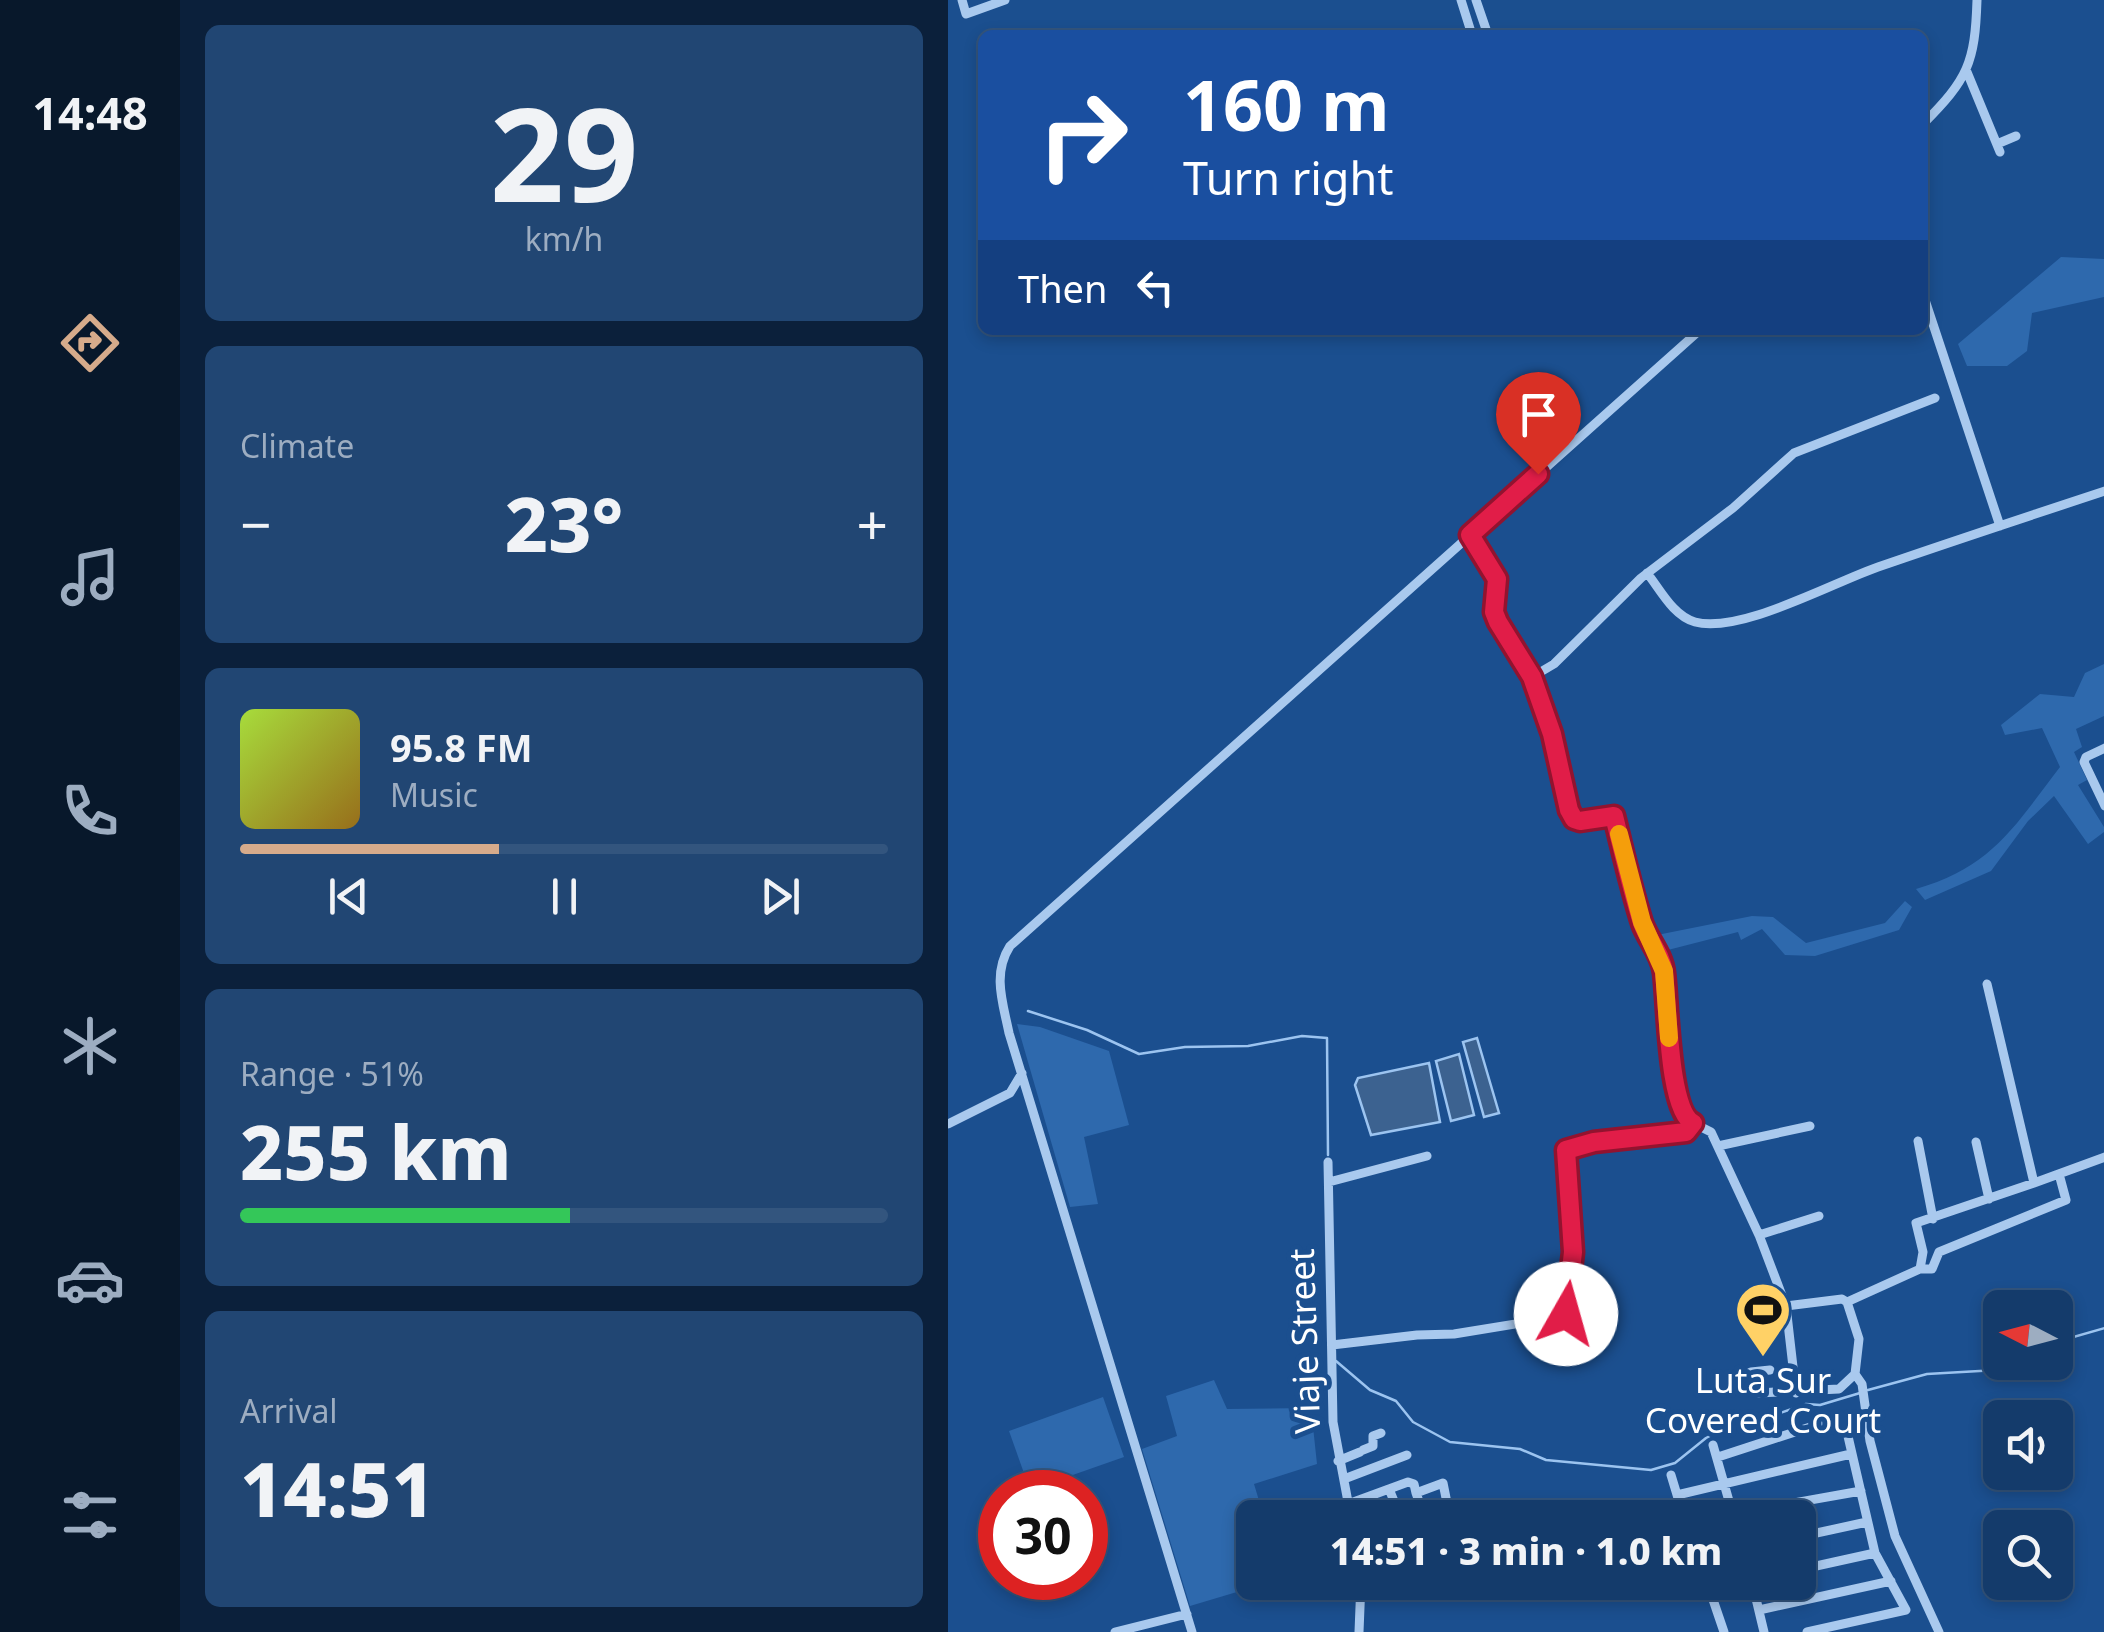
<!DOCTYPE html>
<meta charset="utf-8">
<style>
:root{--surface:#143b6b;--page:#214673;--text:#f1f3f6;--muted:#9dadc1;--line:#33557e;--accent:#d6ab8b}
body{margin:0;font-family:"Noto Sans",sans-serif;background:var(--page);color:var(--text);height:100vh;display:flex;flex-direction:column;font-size:38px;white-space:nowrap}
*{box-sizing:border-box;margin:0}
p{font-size:32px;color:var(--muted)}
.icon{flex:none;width:55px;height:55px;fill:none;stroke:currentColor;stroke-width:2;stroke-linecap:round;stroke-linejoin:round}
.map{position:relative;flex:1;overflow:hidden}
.side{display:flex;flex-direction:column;gap:25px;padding:25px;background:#0b203b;width:768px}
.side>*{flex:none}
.hud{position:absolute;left:30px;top:30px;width:950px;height:305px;border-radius:15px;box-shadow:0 5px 15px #0003,0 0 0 2px var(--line);background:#1a4fa0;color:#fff;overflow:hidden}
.needle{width:65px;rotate:276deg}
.tools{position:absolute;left:1035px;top:1290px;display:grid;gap:20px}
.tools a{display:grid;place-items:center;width:90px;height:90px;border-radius:15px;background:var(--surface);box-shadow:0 5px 15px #0003,0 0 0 2px var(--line);font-size:50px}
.speed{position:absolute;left:30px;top:1470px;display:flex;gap:20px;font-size:50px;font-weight:700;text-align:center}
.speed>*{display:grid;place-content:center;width:130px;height:130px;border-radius:50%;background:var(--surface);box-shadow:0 5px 15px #0003,0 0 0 2px var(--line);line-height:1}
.speed .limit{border:15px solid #d22;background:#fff;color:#111}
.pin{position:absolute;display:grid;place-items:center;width:85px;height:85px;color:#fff;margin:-102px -42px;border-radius:50% 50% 50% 0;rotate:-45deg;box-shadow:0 0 10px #0007}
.pin .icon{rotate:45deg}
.me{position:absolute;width:110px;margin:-55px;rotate:7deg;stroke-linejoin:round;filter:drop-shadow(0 0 8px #0008)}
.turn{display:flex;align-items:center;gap:35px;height:210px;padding:0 40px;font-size:45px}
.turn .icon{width:130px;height:130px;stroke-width:2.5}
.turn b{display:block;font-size:70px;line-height:85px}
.then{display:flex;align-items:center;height:95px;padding:0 40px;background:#0003;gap:20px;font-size:38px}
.big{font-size:75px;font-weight:800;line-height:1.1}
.side .card{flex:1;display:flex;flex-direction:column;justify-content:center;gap:15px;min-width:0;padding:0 35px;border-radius:15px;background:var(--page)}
.side .dial{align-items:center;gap:0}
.dial b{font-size:130px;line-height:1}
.song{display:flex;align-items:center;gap:30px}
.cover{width:120px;height:120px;border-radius:15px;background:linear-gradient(135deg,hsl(80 70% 55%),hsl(40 70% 35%))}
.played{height:10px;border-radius:5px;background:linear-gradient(90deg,var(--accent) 40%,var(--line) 40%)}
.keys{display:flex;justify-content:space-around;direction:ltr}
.heat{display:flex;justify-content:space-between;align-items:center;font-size:55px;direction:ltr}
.charge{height:15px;border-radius:8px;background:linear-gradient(90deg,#34c759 51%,var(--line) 0)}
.trip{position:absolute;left:288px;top:1500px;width:580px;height:100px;border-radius:15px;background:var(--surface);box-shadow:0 5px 15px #0003,0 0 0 2px var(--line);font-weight:800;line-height:100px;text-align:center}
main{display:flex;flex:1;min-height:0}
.menu{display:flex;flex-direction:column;width:180px;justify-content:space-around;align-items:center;background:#08182b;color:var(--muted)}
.menu .icon{width:70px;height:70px}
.menu .on{color:var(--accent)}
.menu b{font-size:45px;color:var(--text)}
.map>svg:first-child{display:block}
.green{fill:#2e69ad}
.water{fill:#3c6290;stroke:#9cc4f0;stroke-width:2.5}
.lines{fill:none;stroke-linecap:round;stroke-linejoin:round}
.stream{stroke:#9cc4f0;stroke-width:2.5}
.minor{stroke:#a9c9ee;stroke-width:9}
.route-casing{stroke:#92132f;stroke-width:25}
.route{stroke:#e11d48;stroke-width:18}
.slow{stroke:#f59e0b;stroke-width:18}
.labels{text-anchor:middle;stroke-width:10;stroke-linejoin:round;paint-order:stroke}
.street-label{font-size:35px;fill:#fff;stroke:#1b4f8f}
.poi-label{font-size:35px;fill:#fff;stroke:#1b4f8f}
</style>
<main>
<nav class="menu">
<b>14:48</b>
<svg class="icon on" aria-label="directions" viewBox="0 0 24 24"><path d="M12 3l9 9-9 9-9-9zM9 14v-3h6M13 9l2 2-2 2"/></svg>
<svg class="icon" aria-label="music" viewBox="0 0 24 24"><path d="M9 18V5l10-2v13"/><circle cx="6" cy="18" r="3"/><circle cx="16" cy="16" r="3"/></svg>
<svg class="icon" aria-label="phone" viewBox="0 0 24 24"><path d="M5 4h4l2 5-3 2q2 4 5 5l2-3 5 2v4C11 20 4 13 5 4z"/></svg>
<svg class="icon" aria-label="climate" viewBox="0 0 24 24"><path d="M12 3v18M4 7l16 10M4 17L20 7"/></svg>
<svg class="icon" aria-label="car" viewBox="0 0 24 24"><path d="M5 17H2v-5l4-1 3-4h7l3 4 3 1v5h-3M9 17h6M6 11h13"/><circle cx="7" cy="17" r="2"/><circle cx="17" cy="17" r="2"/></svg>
<svg class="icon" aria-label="filters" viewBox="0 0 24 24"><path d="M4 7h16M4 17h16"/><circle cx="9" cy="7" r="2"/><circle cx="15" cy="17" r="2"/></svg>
</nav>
<section class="side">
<div class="card dial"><b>29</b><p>km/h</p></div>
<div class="card"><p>Climate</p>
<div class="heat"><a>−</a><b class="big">23°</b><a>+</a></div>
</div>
<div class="card">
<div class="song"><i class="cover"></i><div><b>95.8 FM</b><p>Music</p></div></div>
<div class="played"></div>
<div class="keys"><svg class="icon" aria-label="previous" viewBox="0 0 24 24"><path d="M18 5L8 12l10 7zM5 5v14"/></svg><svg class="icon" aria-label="pause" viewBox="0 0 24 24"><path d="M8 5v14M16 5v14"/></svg><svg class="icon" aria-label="next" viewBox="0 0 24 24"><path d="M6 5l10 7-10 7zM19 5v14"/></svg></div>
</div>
<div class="card"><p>Range · 51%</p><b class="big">255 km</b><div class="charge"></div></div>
<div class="card"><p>Arrival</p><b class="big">14:51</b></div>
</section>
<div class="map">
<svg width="1157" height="1632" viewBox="0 0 1157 1632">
<rect width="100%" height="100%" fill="#1b4f8f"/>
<path class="green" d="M1113,257L1156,259V297L1084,313L1079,351L1059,366H1019L1010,344Z
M1156,664V716L1128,729L1134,747L1126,752L1139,780L1130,785L1156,827V832L1140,844L1106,796L1080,821L1043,871L977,900L968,889C1044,867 1066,827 1112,767L1094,728L1057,735L1053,725L1092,694L1126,697L1137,673Z
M957,901L964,907L951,930L867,956L837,955L814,929L793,940L790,932L716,951L709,935L804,916L825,917L858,943L937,923Z
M69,1024L92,1027L161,1051L181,1125L136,1137L150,1204L122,1207Z
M266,1380L279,1409L363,1408L369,1464L306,1484L316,1517L305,1518V1582L319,1583L242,1606L194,1449L229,1436L218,1396Z
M155,1397L176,1457L82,1490L61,1431Z"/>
<path class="water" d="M529,1038L551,1113L536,1117L515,1042Z
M511,1054L526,1115L503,1121L488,1061Z
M481,1063L492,1122L423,1135L407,1085L410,1078Z"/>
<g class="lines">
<path class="stream" d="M80,1011L139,1030L191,1054L237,1047L300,1046L354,1036L379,1038L380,1155
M1108,1342L1157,1328
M388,1361L422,1390L448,1401L465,1422L502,1442L572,1449L598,1460L703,1470L727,1463L758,1438L796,1418L809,1421L858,1404L872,1405L912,1393
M920,1390L979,1374L1049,1370L1074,1362"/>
<path class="minor" d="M14,0L18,14L57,0
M513,0L524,35
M528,0L540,35
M1019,72L1052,152
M975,124C1020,79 1027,63 1029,0
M1049,144L1068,136
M975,294L1052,526
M522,535L549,579L548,618L584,677L604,734L621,810L626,819L631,821L666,816L694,921L716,971V1004L735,1114L739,1120L763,1132L811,1235L838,1306L848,1393
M699,573C712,589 725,616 747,622C792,634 884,583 930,567C1005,541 1081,516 1157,491
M584,677L606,664L693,578L785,508L846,453L987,398
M1157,748L1138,757L1136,762L1157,806
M0,1124L62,1093L74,1073
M970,1141L985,1219
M1028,1142L1041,1199
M770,1146L862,1126
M380,1162L385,1422L403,1518
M381,1182L479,1156
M1086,1183L1157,1157
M811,1235L871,1216
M972,1269L975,1252L968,1223L1086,1183L1039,984
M899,1302L972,1269H984L991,1252L1118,1200L1111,1174
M838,1306L894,1299L899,1302L911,1339L907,1374L914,1384L922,1441L947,1536L991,1632
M384,1345L469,1335L506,1334L616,1316L625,1252L618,1150L648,1142L738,1132L745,1123
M822,1370L803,1372L804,1388L809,1393L891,1389L907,1374
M765,1445L785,1515
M415,1450L425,1446V1436L433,1433
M770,1457L890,1418L896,1419L927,1553L958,1610L859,1632
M390,1461L412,1452
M723,1475L736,1518
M396,1479L459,1455
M441,1489L453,1518
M468,1493L477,1518
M729,1495L903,1454
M400,1504L460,1482L466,1484L468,1493L495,1483L502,1518
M761,1518L913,1491
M850,1537L919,1522
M850,1570L927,1553
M759,1582L776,1632
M804,1582L816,1632
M761,1589L794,1582
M811,1610L943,1581
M167,1632L239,1614
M244,1632L61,1033C55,1003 44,974 62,946L752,330
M411,1632L413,1582"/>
</g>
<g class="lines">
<g class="route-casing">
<path id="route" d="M590,474L522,535L549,579L546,612L550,622L584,677L604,734L621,810L626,819L632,821L666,816C675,852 683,888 694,923C700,940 714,954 716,973C720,1001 720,1111 745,1123L738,1132L646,1142L618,1150L625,1252L618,1314"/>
</g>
<use href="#route" class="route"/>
<path class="slow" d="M671,834L694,922L716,971L721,1038"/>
</g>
<defs>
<g id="stadium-pin" transform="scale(2.875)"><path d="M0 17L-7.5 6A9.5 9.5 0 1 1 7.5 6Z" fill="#ffd166" stroke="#1b4f8f"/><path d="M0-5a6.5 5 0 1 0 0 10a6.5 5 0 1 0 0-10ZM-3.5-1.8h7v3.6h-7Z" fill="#111"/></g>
</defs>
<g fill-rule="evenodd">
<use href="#stadium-pin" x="815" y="1310"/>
</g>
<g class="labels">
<g class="street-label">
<text transform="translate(357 1341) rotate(-92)" y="12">Viaje Street</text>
</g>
<g class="poi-label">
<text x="815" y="1393">Luta Sur<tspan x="815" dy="40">Covered Court</tspan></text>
</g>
</g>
</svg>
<div class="tools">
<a><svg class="needle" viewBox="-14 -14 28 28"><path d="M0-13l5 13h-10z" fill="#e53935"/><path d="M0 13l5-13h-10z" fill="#9dadc1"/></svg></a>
<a><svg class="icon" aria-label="sound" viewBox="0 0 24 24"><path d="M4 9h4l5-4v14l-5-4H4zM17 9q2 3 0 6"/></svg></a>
<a><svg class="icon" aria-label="search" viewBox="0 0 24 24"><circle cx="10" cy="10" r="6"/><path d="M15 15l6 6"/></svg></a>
</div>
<div class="speed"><div class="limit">30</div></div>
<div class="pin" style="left:590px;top:474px;background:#d93025"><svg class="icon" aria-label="arrive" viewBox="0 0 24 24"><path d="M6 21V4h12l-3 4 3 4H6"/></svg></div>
<svg class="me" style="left:618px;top:1314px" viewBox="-20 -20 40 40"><circle r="19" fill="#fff"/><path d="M0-13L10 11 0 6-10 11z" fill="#e11d48"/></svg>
<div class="trip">14:51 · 3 min · 1.0 km</div>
<div class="hud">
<div class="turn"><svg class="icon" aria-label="right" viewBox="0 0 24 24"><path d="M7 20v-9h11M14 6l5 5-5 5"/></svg><div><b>160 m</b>Turn right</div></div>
<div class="then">Then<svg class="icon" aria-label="left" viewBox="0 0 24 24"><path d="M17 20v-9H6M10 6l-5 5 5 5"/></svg></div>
</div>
</div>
</main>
